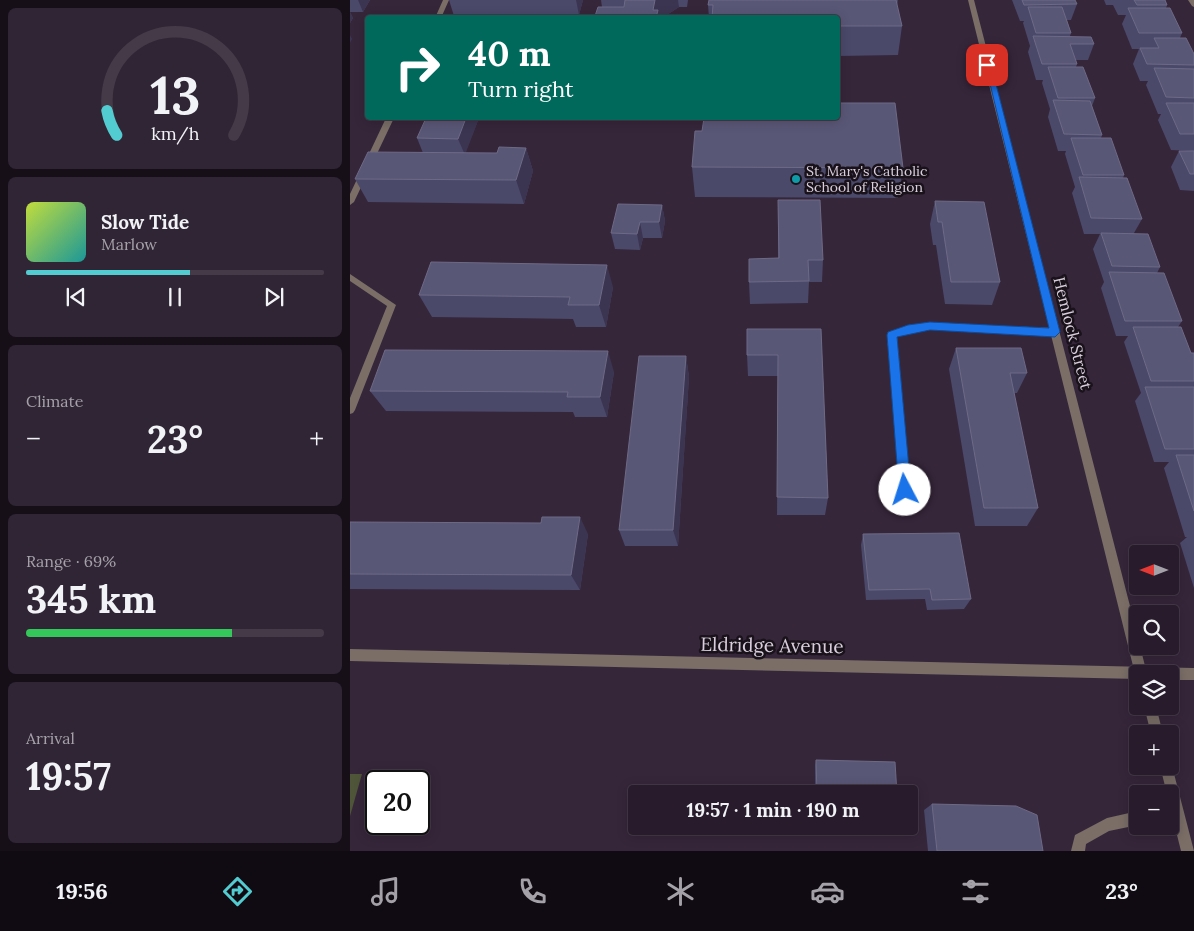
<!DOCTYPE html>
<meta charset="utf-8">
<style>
:root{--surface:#281c2c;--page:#302534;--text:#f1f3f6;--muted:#a5a1a9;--line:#443a48;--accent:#52ccd0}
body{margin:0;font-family:Lora,serif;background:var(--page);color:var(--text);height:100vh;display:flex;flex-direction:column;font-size:19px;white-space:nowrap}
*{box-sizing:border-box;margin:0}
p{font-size:16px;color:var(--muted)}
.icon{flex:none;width:28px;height:28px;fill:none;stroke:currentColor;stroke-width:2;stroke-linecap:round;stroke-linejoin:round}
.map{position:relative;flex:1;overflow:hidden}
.drawer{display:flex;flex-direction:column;gap:8px;padding:8px;background:#160f18;width:350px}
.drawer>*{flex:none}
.guide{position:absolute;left:15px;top:15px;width:475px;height:105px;border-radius:5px;box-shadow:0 2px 12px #0003,0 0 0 1px var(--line);background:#00695c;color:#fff;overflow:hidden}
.needle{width:32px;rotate:270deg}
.buttons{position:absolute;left:779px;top:545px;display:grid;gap:10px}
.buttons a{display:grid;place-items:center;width:50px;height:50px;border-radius:5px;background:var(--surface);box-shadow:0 2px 12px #0003,0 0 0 1px var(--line);font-size:25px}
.speed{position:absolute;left:15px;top:770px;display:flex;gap:10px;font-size:25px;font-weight:700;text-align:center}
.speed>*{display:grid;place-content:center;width:65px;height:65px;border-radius:50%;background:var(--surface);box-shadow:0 2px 12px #0003,0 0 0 1px var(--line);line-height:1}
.speed .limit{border:2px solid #111;border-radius:8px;background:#fff;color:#111}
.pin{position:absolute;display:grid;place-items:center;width:42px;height:42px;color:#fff;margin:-21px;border-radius:10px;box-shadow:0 2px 8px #0006}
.me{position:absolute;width:55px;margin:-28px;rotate:355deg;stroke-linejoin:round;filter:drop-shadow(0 0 4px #0008)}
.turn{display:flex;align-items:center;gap:18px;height:105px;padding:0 20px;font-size:22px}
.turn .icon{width:65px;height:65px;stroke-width:2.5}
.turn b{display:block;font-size:35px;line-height:42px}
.big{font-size:38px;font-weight:800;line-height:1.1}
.drawer .tile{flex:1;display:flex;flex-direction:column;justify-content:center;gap:8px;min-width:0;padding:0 18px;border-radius:8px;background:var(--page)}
.drawer .dial{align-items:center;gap:0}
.dial svg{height:130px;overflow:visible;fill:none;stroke:var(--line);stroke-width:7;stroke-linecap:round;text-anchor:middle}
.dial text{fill:var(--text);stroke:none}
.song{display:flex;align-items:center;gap:15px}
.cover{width:60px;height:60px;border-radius:8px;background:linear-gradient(135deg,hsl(70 70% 55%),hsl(180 70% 35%))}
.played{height:5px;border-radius:2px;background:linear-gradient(90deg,var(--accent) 55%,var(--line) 55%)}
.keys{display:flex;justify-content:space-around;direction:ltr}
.heat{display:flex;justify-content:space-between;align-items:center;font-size:28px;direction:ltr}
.charge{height:8px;border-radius:4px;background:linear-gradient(90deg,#34c759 69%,var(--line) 0)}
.trip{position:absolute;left:278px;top:785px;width:290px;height:50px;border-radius:5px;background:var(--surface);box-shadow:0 2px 12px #0003,0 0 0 1px var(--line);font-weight:800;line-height:50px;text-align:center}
.dock{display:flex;height:80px;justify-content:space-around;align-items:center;background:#100b12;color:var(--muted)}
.dock .icon{width:35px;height:35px}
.dock .active{color:var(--accent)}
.dock b{font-size:22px;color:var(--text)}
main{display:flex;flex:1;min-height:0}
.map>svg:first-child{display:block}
.green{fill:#4e5538}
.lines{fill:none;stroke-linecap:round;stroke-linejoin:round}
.service{fill:#7a6e67;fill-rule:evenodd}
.minor{fill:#7a6e67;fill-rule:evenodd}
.tertiary{fill:#7a6e67;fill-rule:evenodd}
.wall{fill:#4a496a}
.shaded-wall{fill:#3b3551}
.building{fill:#595776;stroke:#6d6a86}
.route{fill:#1a73e8;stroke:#114b97}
.culture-dot{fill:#0f9aa8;stroke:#19121b;stroke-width:2}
.labels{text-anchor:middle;stroke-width:5;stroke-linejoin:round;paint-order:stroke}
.far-poi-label{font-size:14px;fill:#d9cfdc;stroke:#19121b;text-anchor:start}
.street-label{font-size:16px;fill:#d9cfdc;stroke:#19121b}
.near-street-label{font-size:19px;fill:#d9cfdc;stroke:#19121b}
</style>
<main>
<section class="drawer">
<div class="tile dial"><svg viewBox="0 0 100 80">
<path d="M14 69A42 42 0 1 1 86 69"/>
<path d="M14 69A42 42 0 0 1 8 54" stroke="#52ccd0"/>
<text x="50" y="56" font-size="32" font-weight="700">13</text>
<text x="50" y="72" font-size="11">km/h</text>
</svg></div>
<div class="tile">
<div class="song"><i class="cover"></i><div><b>Slow Tide</b><p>Marlow</p></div></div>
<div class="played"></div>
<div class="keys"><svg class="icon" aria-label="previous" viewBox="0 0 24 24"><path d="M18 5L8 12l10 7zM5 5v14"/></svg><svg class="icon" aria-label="pause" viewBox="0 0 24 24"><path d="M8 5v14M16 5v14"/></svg><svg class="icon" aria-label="next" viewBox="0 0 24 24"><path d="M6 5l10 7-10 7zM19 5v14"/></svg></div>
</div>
<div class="tile"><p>Climate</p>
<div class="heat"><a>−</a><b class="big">23°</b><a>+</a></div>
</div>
<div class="tile"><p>Range · 69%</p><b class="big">345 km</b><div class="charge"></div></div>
<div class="tile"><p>Arrival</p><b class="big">19:57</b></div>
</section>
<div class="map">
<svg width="844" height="851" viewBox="0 0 844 851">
<rect width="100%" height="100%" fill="#36263a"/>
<path class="green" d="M0,774H12L0,816Z"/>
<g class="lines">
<path class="service" d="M580,323L705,328L710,332L705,336L580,329L559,332L547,337L560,490L559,493L555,495L551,493L550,490L537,335L539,332L558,325Z
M788,811V825L759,831L736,844L735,851H721L725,835L757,818Z"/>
<path class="minor" d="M93,0H99L91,18H85Z
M838,0H844V7L842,6Z
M36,118H44L4,202L0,205V194Z
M0,274L46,305L5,410L3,413L0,414V398L37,306L0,281Z
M0,649L844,668V680H820V674H788V679L0,661Z"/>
<path class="tertiary" d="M618,0H624L788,637V646H790L797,674H788V679L785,674Z
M794,706H806L813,734H801Z
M820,761L822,766L844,851H831L820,807V794H817L810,766H820Z"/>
</g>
<path class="wall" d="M0,0H20L13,12H0L3,18L0,23Z
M99,0H233L229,15L104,16Z
M251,0H338L337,7H329L312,18H246L245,16L252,7Z
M359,0H548L547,6L552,26L548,55L488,56V18H359L358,5Z
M662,0H725L727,4L721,20H717L721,33L720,36L744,44L738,60H726L727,64L726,67L745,98L742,106L752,135L751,138L774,175L773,178L792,219L784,233L810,267L807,273L832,321L828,327L841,353H844V588L830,543L837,537H835L814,468L819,462H804L785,401L791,393L774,342L778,336H766L751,288L754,282L743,249L750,234H734L722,193L725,187L715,154L716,151H708L698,117L700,109L692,83L693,80H686L678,52L680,46L673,23L674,21H670Z
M754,0H815L817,5L816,8L832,33L830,38L844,54V191L830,190L821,167L829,151H842L821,150L808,120L811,114H808L796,85L798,81H790L783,64L789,49H782L772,24L776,15H768L763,5H756Z
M129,118L115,153H147L176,148L183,171L174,204L18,202L5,179L73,153L67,138Z
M352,131L553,168L548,198L345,197L342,167Z
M428,200L473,260L472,282H459L458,303L400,304L399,282L428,258Z
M585,201L650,282L642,305L595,304L586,245H583L580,224Z
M312,205L315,221L312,238H293L290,250L265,249L261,233Z
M263,287L256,327H226L223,319L82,317L69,295Z
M471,329L478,498L475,515H427L428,376H398L397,355Z
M606,348L677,373L667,393H664L688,508L677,526H625L599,369Z
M336,356L339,377L328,546H275L269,530Z
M264,372L257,417H225L223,412L36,411L20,391Z
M0,522L238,534L230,590L0,589Z
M513,534L621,599L614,609L577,610L575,599L516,600L511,545Z
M466,760L547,794H465V765Z
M582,804L693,851H578L574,810Z
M465,826H549V830L544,833L465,831Z"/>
<path class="shaded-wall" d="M8,0H20L13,12Z
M226,0H233L229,15Z
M305,0H328L329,7L312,18H304L303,10Z
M0,12L3,18L0,23Z
M0,35L2,39L0,43Z
M116,118H129L115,155L108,139Z
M176,148L183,171L174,204L166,180Z
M312,205L315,221L312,238L309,222Z
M290,222L293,238L290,250L287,234Z
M257,265L263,287L256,327L249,305Z
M258,351L264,372L257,417L250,397Z
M336,356L339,377L328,546L323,530Z
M230,517L238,534L230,590L221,575Z"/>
<path class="building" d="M275,0H305L303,10H308L306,18L245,16L248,7H274Z
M359,0H546L552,26H488V18H362L363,5H358Z
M672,0H725L727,4L674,5Z
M784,0H815L817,5H787Z
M678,7H712L721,33H686Z
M778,8H820L832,33H789Z
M683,36L741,37L744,44H720L727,64H692Z
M804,38H836L844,54V65L797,64L790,48H809Z
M698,67H733L745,98H708Z
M804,68L844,69V98L816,97Z
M703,100L740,101L752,135L714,134Z
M488,103H545L553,168L342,167L345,131H352L354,118H488Z
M816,103H844V134H830Z
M76,118H116L108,139L67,138Z
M721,138H761L774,175H733Z
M149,147L176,148L166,180L5,179L18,152L147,153Z
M829,151H844V174H840Z
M729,177L777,178L792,219L741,218Z
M428,200H470L473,260H458L459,281L399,282V259L429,258Z
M585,201L634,202L650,282H601L592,222H588Z
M268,204L312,205L309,222H290L287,234L261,233Z
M751,233L798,234L810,267L762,266Z
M81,262L257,265L249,305H218L220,297L69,295Z
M759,272L814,273L832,321H775Z
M783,327H831L841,353H844V381H801Z
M397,329H471L478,498L427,497L428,355H397Z
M606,348H671L677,373H660L688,508H634Z
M35,350L258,351L250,397H217L218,392L20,391Z
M289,356H336L323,530H269Z
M795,387H844V449H815Z
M826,455H844V511Z
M192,517H230L221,575L0,574V522L191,523Z
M609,533L621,599L582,600L580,589L519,590L513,534Z
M466,760L545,762L547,794H467Z
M582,804L666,806L687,815L693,851H587Z
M467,826H549V830L467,828Z"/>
<path class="route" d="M635,63L641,65L710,332L705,337L580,330L547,337L561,490L560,494L555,495L551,494L549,490L537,335L538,332L558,325L580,322L699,328Z"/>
<circle class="culture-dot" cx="446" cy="179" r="5"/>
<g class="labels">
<g class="far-poi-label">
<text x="456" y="176">St. Mary's Catholic<tspan x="456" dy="16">School of Religion</tspan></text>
</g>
<g class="street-label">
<text transform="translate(723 333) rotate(76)" y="6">Hemlock Street</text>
</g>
<g class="near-street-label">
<text transform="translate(422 645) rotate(1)" y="7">Eldridge Avenue</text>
</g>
</g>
</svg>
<div class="buttons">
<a><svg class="needle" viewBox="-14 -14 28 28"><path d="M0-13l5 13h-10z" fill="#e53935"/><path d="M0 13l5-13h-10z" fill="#a5a1a9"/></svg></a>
<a><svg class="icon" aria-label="search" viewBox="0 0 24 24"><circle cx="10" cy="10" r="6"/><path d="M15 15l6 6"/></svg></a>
<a><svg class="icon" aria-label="layers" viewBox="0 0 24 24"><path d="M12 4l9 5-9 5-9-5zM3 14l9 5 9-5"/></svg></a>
<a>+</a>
<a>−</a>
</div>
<div class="speed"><div class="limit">20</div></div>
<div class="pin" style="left:637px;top:65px;background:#d93025"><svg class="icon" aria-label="arrive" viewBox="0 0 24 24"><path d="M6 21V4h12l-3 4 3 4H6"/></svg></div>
<svg class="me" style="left:555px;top:490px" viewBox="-20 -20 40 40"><circle r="19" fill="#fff"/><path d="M0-13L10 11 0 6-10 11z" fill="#1a73e8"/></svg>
<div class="trip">19:57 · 1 min · 190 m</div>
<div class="guide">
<div class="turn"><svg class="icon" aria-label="right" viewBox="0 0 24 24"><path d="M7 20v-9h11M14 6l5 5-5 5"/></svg><div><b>40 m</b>Turn right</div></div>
</div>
</div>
</main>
<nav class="dock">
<b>19:56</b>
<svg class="icon active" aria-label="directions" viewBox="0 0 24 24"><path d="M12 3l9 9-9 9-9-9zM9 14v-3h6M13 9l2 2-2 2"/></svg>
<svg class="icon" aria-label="music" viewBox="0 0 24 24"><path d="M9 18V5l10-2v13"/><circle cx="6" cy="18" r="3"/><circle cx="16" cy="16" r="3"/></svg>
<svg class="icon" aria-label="phone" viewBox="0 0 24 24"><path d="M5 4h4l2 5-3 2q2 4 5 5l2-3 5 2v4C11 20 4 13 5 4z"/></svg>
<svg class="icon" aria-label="climate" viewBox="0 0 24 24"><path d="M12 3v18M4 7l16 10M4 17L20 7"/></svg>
<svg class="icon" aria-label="car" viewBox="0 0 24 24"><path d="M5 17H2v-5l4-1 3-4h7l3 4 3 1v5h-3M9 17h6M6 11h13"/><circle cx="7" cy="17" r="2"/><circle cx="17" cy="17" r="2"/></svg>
<svg class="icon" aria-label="filters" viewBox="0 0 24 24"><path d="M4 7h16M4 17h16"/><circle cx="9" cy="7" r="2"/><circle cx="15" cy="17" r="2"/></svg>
<b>23°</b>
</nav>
